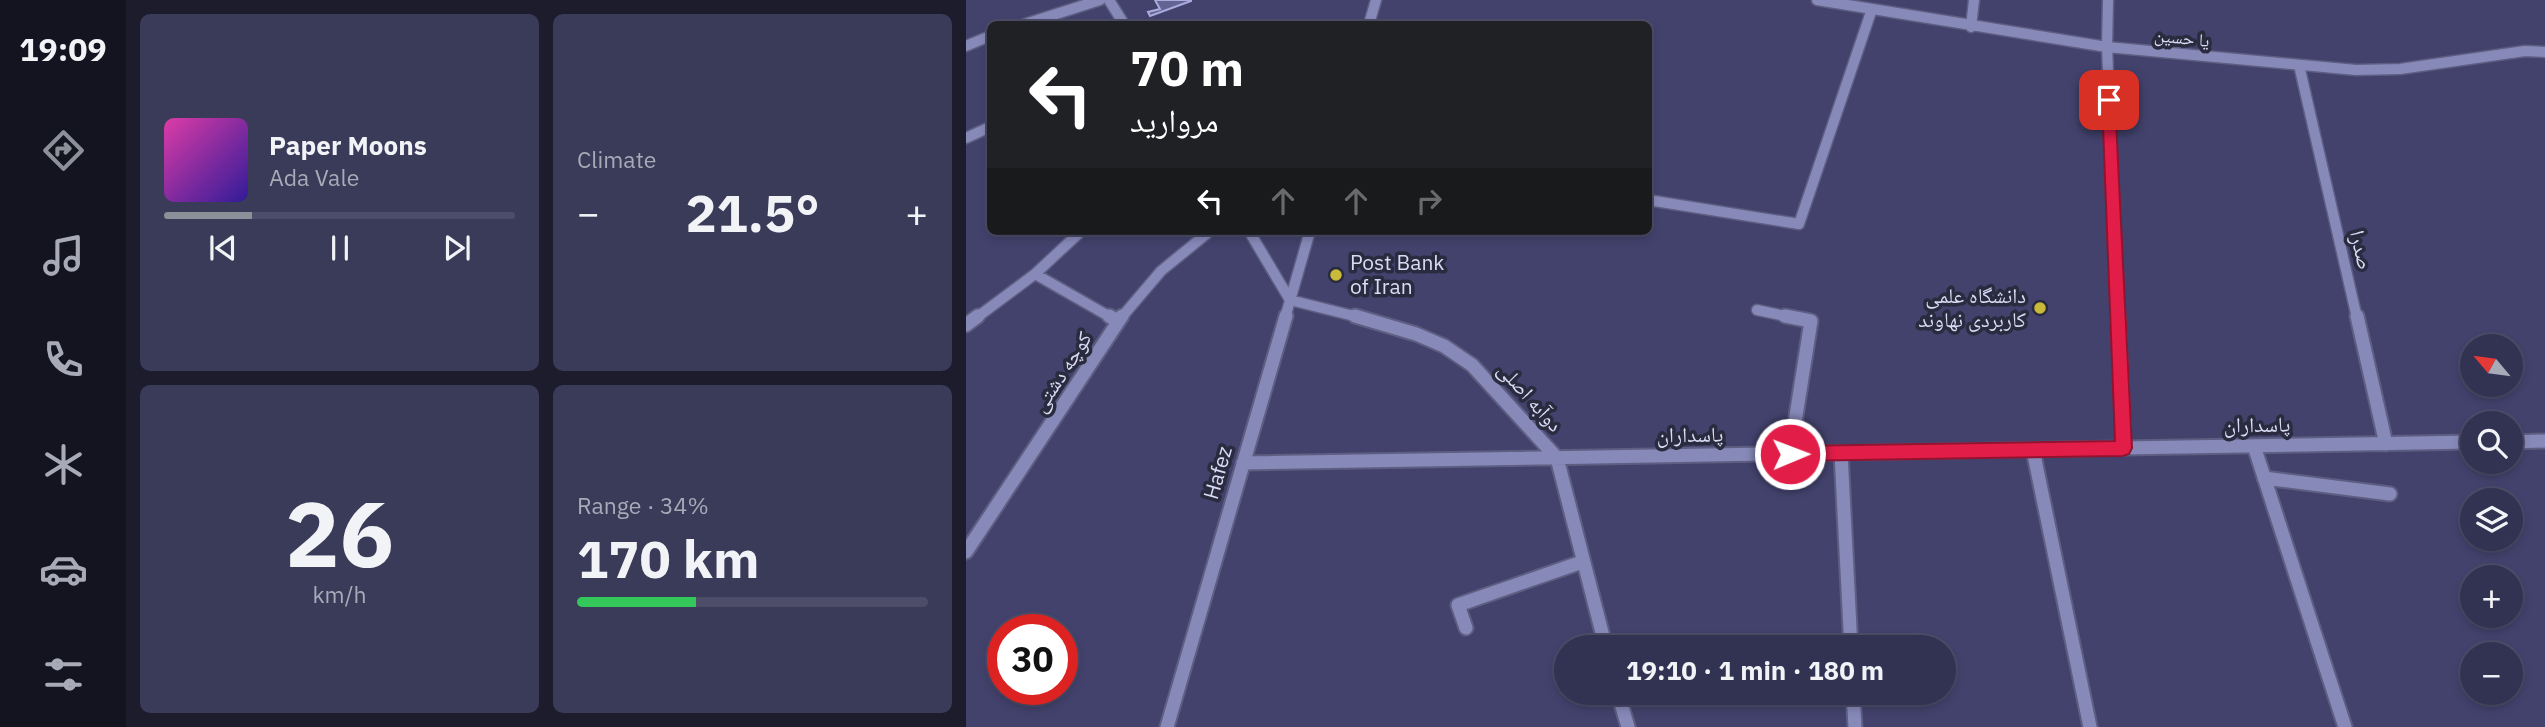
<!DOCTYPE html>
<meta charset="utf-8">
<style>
:root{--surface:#323252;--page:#3a3a59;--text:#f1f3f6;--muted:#a8aab8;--line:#4d4d69;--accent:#8c9099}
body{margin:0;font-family:"IBM Plex Sans","Noto Naskh Arabic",sans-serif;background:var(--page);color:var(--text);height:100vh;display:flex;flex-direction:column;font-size:26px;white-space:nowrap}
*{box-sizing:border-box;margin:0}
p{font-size:23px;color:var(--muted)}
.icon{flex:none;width:38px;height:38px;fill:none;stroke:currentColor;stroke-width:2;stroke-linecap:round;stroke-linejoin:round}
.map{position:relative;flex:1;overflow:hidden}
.panel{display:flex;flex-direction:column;gap:14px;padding:14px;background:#1c1c2d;width:840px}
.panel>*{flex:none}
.hud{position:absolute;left:21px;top:21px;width:665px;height:214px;border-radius:10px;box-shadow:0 4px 10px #0003,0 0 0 2px var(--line);background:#202124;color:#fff;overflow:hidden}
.needle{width:46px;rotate:299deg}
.controls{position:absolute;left:1494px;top:334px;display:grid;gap:14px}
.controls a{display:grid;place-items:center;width:63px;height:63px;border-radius:50%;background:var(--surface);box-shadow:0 4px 10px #0003,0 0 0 2px var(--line);font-size:35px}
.speed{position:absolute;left:21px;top:614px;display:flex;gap:14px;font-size:35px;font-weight:700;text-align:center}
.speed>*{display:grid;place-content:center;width:91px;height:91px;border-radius:50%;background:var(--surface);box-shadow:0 4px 10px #0003,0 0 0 2px var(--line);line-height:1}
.speed .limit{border:10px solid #d22;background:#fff;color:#111}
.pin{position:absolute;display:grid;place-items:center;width:60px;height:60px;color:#fff;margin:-30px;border-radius:14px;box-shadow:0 4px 10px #0006}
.me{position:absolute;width:77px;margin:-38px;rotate:89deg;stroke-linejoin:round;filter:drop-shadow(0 0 5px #0008)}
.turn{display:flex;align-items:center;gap:24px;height:147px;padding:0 28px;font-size:32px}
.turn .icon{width:91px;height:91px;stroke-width:2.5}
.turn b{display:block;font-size:49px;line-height:60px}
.lanes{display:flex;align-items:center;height:66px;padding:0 28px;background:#0003;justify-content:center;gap:35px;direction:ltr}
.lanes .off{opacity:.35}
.big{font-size:52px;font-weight:700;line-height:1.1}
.panel .tile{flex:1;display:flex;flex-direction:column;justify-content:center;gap:10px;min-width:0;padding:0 24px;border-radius:10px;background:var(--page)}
.panel .dial{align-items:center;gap:0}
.dial b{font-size:91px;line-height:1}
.song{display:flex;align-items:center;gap:21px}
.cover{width:84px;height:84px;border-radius:10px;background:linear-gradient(135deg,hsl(320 70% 55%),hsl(250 70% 35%))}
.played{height:7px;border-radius:4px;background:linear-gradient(90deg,var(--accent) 25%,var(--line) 25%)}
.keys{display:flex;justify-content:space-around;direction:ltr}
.heat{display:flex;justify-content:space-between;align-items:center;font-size:38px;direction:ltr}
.charge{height:10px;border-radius:5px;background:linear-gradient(90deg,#34c759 34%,var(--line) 0)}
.panel .tiles{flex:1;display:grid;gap:14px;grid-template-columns:repeat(2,1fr)}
.trip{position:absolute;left:588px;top:635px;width:402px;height:70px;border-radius:35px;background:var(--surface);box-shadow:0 4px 10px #0003,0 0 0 2px var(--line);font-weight:700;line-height:70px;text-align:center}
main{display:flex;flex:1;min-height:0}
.menu{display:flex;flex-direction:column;width:126px;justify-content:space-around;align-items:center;background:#141421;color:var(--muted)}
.menu .icon{width:49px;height:49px}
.menu .selected{color:var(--accent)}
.menu b{font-size:32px;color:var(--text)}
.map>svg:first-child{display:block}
.building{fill:#636491;stroke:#a8abdc;stroke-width:2}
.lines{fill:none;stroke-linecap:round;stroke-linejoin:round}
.minor-far1-casing{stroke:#5e5e82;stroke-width:13}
.minor-casing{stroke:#5e5e82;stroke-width:17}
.minor-far1{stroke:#8789b9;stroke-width:10}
.minor{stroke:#8789b9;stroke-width:13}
.route{fill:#e11d48;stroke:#92132f;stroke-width:2}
.poi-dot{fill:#caba3a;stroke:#2b2b3f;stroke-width:2.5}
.labels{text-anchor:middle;stroke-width:7;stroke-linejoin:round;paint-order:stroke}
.far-street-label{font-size:18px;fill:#d9dbf5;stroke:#2b2b3f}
.street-label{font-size:21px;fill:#d9dbf5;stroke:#2b2b3f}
.poi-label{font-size:21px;fill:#d9dbf5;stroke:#2b2b3f;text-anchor:start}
</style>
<main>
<nav class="menu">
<b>19:09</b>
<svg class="icon selected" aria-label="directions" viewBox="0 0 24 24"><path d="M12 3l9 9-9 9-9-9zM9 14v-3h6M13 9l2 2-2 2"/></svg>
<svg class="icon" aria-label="music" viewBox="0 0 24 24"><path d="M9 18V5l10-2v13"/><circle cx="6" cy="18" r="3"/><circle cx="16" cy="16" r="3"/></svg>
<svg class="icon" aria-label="phone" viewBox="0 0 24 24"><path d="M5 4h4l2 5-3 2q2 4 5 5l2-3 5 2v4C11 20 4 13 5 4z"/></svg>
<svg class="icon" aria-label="climate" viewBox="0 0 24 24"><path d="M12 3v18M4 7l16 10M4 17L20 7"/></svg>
<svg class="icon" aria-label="car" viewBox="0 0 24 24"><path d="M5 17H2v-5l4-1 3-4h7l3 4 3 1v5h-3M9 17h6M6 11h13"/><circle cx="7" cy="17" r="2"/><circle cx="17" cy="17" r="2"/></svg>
<svg class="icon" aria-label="filters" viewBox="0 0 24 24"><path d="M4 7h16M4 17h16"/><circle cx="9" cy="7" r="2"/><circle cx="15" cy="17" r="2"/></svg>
</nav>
<section class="panel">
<div class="tiles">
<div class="tile">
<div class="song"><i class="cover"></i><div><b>Paper Moons</b><p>Ada Vale</p></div></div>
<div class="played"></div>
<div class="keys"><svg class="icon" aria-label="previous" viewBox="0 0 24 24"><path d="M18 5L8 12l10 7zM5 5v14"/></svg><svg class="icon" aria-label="pause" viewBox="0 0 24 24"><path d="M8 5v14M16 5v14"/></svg><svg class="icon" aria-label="next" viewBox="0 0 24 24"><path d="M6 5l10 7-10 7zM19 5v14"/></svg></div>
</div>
<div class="tile"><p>Climate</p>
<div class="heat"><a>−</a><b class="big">21.5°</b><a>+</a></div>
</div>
<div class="tile dial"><b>26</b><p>km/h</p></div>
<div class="tile"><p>Range · 34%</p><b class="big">170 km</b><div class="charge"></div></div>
</div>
</section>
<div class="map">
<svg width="1579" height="727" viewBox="0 0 1579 727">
<rect width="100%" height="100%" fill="#42426d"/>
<path class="building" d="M189,0H225V1L184,16L182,12L194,9Z"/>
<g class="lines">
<g class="minor-far1-casing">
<path id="minor-far1" d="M143,0L158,24
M851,0L1141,47L1390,70L1434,69L1559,51L1579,52
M1142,0L1141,47L1152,318
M59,24L134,0
M403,24L410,0
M1005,27L1008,0
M0,46L24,36
M1333,65L1391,318
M0,138L24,127
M682,200L833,224L906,9
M283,231L324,300L396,318
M69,274L146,318
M791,310L828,318
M10,318L69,274L112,234
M155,318L195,271L244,231
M319,318L344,231"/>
</g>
<g class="minor-casing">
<path id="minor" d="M143,316L152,321
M389,316L450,334L478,346L506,365L591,458L640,648
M819,316L845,321L824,454
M1152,316L1158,448
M1391,316L1420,444
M0,325L12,316
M1545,442L1579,441
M1288,446L1379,727
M1067,450L1124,727
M875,453L885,648
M277,463L1507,442
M1298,478L1424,494
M0,552L156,316
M500,628L492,605L616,562
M652,693L662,727
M887,693L889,727
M201,727L320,316"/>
</g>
<use href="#minor-far1" class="minor-far1"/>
<use href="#minor" class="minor"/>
</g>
<path class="route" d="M1143,96L1149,100L1166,448L1163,454L1157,456L824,461L818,459L816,454L818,448L824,446L1149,441L1136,100Z"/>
<g class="poi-dot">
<circle cx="370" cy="275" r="7"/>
<circle cx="1074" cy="308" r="7"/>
</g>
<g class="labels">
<g class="far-street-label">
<text transform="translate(1216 38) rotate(6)" y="6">یا حسین</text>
</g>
<g class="street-label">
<text transform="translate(1395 250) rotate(77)" y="7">صدرا</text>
<text transform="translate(96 372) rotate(-57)" y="7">کوچه دشتی</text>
<text transform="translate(564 397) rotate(48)" y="7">دوآبه اصلی</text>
<text transform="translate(1291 425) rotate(-1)" y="7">پاسداران</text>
<text transform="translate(724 435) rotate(-1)" y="7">پاسداران</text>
<text transform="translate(252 473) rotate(-74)" y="7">Hafez</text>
</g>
<g class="poi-label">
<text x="384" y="270">Post Bank<tspan x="384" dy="24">of Iran</tspan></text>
<text x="1060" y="303" text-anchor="end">دانشگاه علمی<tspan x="1060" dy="24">کاربردی نهاوند</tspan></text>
</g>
</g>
</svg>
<div class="controls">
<a><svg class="needle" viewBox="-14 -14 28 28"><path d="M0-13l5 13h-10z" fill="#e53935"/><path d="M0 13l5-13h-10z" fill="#a8aab8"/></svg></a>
<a><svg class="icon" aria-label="search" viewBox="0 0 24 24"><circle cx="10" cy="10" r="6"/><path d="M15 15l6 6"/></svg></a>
<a><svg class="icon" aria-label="layers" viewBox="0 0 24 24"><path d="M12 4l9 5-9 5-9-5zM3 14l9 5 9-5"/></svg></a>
<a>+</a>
<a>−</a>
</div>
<div class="speed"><div class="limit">30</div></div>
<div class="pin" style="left:1143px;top:100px;background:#d93025"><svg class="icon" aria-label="arrive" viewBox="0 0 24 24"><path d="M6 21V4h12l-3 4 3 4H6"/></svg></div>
<svg class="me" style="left:824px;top:454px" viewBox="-20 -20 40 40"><circle r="17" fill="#e11d48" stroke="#fff" stroke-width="3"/><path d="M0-11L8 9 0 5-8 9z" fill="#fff"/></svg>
<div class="trip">19:10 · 1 min · 180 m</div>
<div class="hud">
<div class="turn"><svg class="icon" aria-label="left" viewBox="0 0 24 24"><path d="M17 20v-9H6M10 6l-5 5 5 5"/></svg><div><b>70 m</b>مروارید</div></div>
<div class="lanes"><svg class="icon" aria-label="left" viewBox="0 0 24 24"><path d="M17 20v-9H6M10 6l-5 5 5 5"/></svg><svg class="icon off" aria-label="ahead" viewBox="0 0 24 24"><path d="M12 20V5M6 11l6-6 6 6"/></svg><svg class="icon off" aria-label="ahead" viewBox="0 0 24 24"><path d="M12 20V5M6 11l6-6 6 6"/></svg><svg class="icon off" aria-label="right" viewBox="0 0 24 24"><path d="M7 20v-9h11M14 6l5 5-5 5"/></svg></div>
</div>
</div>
</main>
